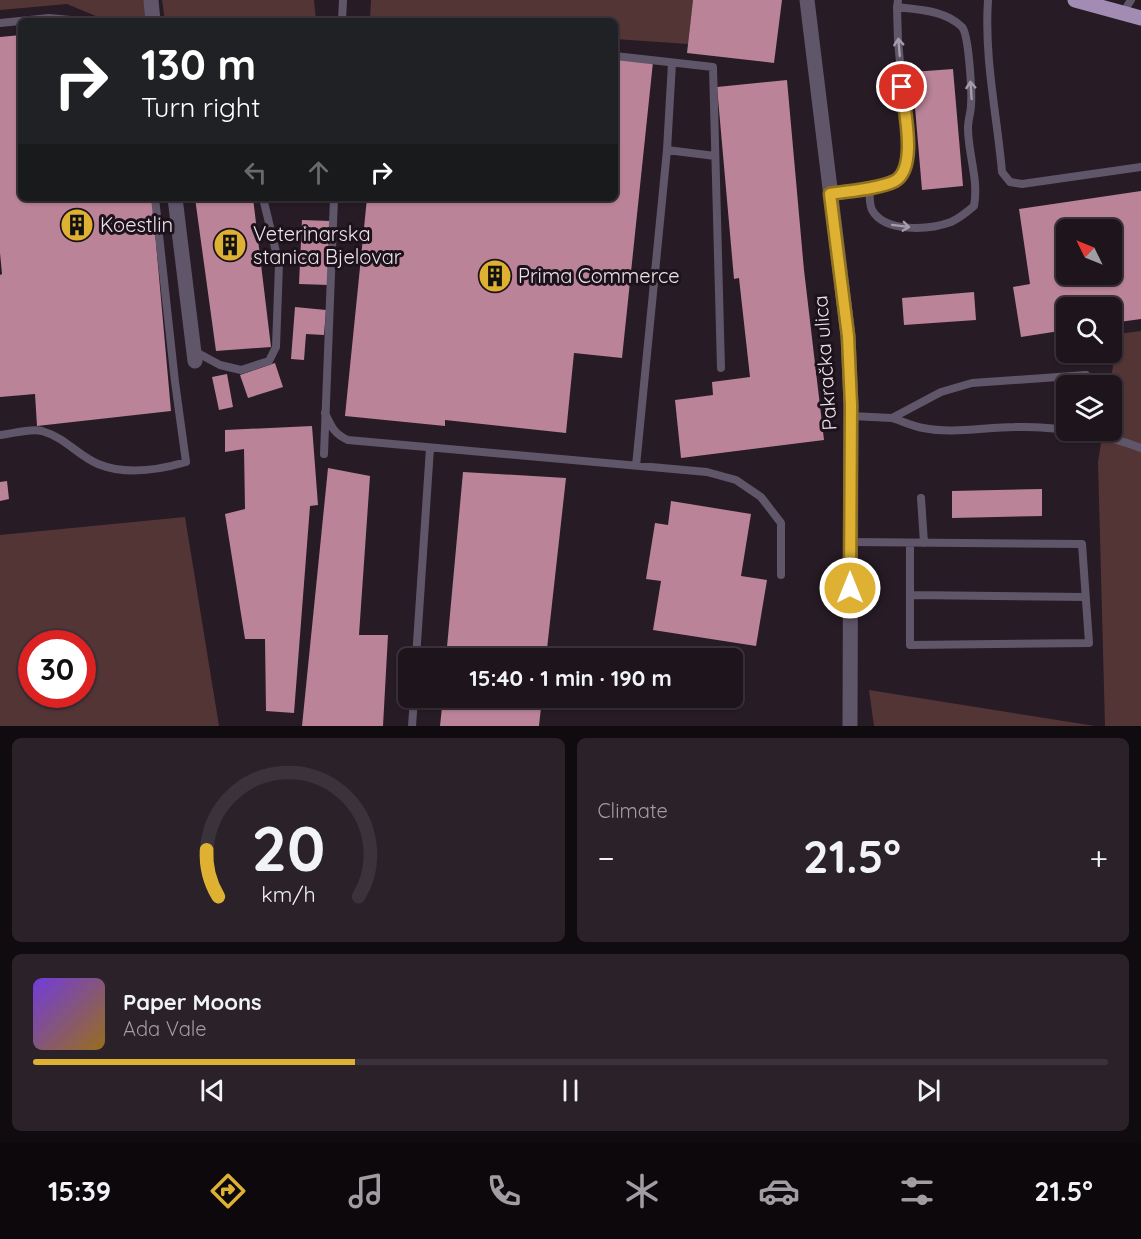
<!DOCTYPE html>
<meta charset="utf-8">
<style>
:root{--surface:#1d141c;--page:#2a2129;--text:#f1f3f6;--muted:#a09ea3;--line:#3b333b;--accent:#deb133}
body{margin:0;font-family:Quicksand,sans-serif;background:var(--page);color:var(--text);height:100vh;display:flex;flex-direction:column;font-size:22px;white-space:nowrap}
*{box-sizing:border-box;margin:0}
p{font-size:20px;color:var(--muted)}
.icon{flex:none;width:33px;height:33px;fill:none;stroke:currentColor;stroke-width:2;stroke-linecap:round;stroke-linejoin:round}
.map{position:relative;height:726px;overflow:hidden}
.drawer{display:flex;flex-direction:column;gap:12px;padding:12px;background:#100b0f;flex:1}
.drawer>*{flex:none}
.guide{position:absolute;left:18px;top:18px;width:600px;height:183px;border-radius:9px;box-shadow:0 2px 4px #0004,0 0 0 2px var(--line);background:#202124;color:#fff;overflow:hidden}
.needle{width:39px;rotate:313deg}
.buttons{position:absolute;left:1056px;top:219px;display:grid;gap:12px}
.buttons a{display:grid;place-items:center;width:66px;height:66px;border-radius:9px;background:var(--surface);box-shadow:0 2px 4px #0004,0 0 0 2px var(--line);font-size:30px}
.speed{position:absolute;left:18px;top:630px;display:flex;gap:12px;font-size:30px;font-weight:700;text-align:center}
.speed>*{display:grid;place-content:center;width:78px;height:78px;border-radius:50%;background:var(--surface);box-shadow:0 2px 4px #0004,0 0 0 2px var(--line);line-height:1}
.speed .limit{border:9px solid #d22;background:#fff;color:#111}
.pin{position:absolute;display:grid;place-items:center;width:51px;height:51px;color:#fff;margin:-26px;border:3px solid #fff;border-radius:50%;box-shadow:0 2px 6px #0007}
.me{position:absolute;width:66px;margin:-33px;rotate:0deg;stroke-linejoin:round;filter:drop-shadow(0 0 4px #0008)}
.turn{display:flex;align-items:center;gap:21px;height:126px;padding:0 24px;font-size:27px}
.turn .icon{width:78px;height:78px;stroke-width:2.5}
.turn b{display:block;font-size:42px;line-height:51px}
.lanes{display:flex;align-items:center;height:57px;padding:0 24px;background:#0003;justify-content:center;gap:30px;direction:ltr}
.lanes .off{opacity:.35}
.big{font-size:45px;font-weight:700;line-height:1.1}
.drawer .card{flex:1;display:flex;flex-direction:column;justify-content:center;gap:9px;min-width:0;padding:0 21px;border-radius:9px;background:var(--page)}
.drawer .dial{align-items:center;gap:0}
.dial svg{height:156px;overflow:visible;fill:none;stroke:var(--line);stroke-width:7;stroke-linecap:round;text-anchor:middle}
.dial text{fill:var(--text);stroke:none}
.song{display:flex;align-items:center;gap:18px}
.cover{width:72px;height:72px;border-radius:9px;background:linear-gradient(135deg,hsl(260 70% 55%),hsl(40 70% 35%))}
.played{height:6px;border-radius:3px;background:linear-gradient(90deg,var(--accent) 30%,var(--line) 30%)}
.keys{display:flex;justify-content:space-around;direction:ltr}
.heat{display:flex;justify-content:space-between;align-items:center;font-size:33px;direction:ltr}
.drawer .tiles{flex:1;display:grid;gap:12px;grid-template-columns:1fr 1fr}
.card:last-child{grid-column:span 2}
.trip{position:absolute;left:398px;top:648px;width:345px;height:60px;border-radius:9px;background:var(--surface);box-shadow:0 2px 4px #0004,0 0 0 2px var(--line);font-weight:700;line-height:60px;text-align:center}
.dock{display:flex;height:96px;justify-content:space-around;align-items:center;background:#0c080b;color:var(--muted)}
.dock .icon{width:42px;height:42px}
.dock .selected{color:var(--accent)}
.dock b{font-size:27px;color:var(--text)}
.map>svg:first-child{display:block}
.green{fill:#543536;fill-rule:evenodd}
.building{fill:#ba8397;fill-rule:evenodd}
.lines{fill:none;stroke-linecap:round;stroke-linejoin:round}
.service{stroke:#605669;stroke-width:8}
.minor{stroke:#605669;stroke-width:15}
.primary{stroke:#a28cb3;stroke-width:15}
.oneway{stroke:#a69caa}
.route-casing{stroke:#907321;stroke-width:15}
.route{stroke:#deb133;stroke-width:10}
.labels{text-anchor:middle;stroke-width:6;stroke-linejoin:round;paint-order:stroke}
.poi-label{font-size:20px;fill:#ebe3ea;stroke:#1d121b;text-anchor:start}
.street-label{font-size:20px;fill:#ebe3ea;stroke:#1d121b}
</style>
<div class="map">
<svg width="1141" height="726" viewBox="0 0 1141 726">
<rect width="100%" height="100%" fill="#271b25"/>
<path class="green" d="M0,0H144L147,21H108L67,4L0,10Z
M162,0H314L316,21H165Z
M371,0H693L688,44L615,39V21H370Z
M1141,331V726H1105L1098,462L1103,431L1112,430L1110,385L1118,334Z
M185,517L219,726H0V535ZM32,644H82V694H32Z
M869,690L1095,726H874Z"/>
<path class="building" d="M693,0H782L774,63L687,53Z
M21,35V198H152L171,411L37,426L35,394L0,397V275L2,274L0,253V37Z
M615,58L653,62L622,358L574,353L566,433L445,420V426L345,416L367,198H615Z
M953,69L963,186L922,190L912,72Z
M787,80L804,270L824,440L681,458L675,400L713,395L712,382L750,377L739,278L734,279L717,87Z
M1141,191V319L1112,323V308H1066V330L1021,337L1013,287L1030,284L1019,209ZM1066,230H1112V274H1066Z
M195,198H253L271,347L216,351Z
M302,220L331,221L329,285L299,284Z
M974,292L976,320L904,325L902,298Z
M295,307L326,310L324,335L306,334L304,360L291,359Z
M275,363L283,387L248,398L240,375Z
M227,374L233,407L219,410L212,377Z
M312,426L318,505L310,506L294,713L266,711L265,639H245L225,514L245,509L244,449L225,452V430Z
M328,468L370,476L359,635H388L383,726H302Z
M463,472L566,478L546,658H446Z
M7,481L9,499L0,501V482Z
M1042,489V516L952,518V491Z
M671,501L751,514L741,576L767,580L756,646L653,630L661,581L646,579L655,523L668,525Z
M443,698H542L539,726H440Z"/>
<g class="lines">
<path class="service" d="M988,0C984,58 997,115 1002,172L1010,182L1022,184L1141,167
M1123,13L1131,0
M342,21L343,0
M0,23L49,18L81,21
M615,56L713,67L721,368
M667,150L672,63
M869,187C870,194 869,204 872,210C885,233 929,230 951,222C960,218 967,212 974,206C979,180 968,154 968,128C968,120 971,112 971,105C972,92 969,35 962,27C945,10 919,10 897,7
M830,194C849,191 895,189 905,171C907,167 907,161 909,157L898,41L897,7L898,0
M194,351L220,365L241,370L269,361L276,347L279,264L263,198
M325,413C331,426 334,434 348,440L707,472L736,480L761,497L781,523V575
M851,416L892,418L941,392L972,383L1086,375
M892,418C902,421 912,426 923,428C952,434 985,427 1015,427C1056,426 1102,433 1141,448
M0,435C12,434 30,428 42,431C66,438 77,455 98,464C125,475 159,470 186,462L175,382L155,198
M324,454L334,198
M636,466L667,150L715,156
M921,498L924,543
M851,542L1082,544L1089,643L910,645V543
M910,595L1085,597
M416,658L430,448
M412,726L414,698"/>
<path class="minor" d="M151,0L153,21
M807,0L848,336L851,405L850,726
M175,198L195,361"/>
<path class="primary" d="M1075,0L1141,18"/>
</g>
<defs><path id="oneway-shaft" d="M-6 0H5M1.5-3L5.5 0L1.5 3" fill="none" stroke-width="1.6" stroke-linecap="round" stroke-linejoin="round" transform="scale(1.5)"/></defs>
<g class="oneway">
<use href="#oneway-shaft" transform="translate(899 47) rotate(-95)"/>
<use href="#oneway-shaft" transform="translate(971 90) rotate(-94)"/>
<use href="#oneway-shaft" transform="translate(901 226) rotate(7)"/>
</g>
<g class="lines">
<g class="route-casing">
<path id="route" d="M850,588L851,405L848,336L830,194C848,191 879,189 895,181C918,168 904,110 902,87"/>
</g>
<use href="#route" class="route"/>
</g>
<defs>
<g id="building-disc" transform="scale(1.725)"><circle r="9.5" fill="#deb133" stroke="#1d121b"/><path d="M-4-6H4V6H1V3H-1V6H-4ZM-2.5-4.3h1.7v1.8h-1.7ZM.8-4.3h1.7v1.8H.8ZM-2.5-1h1.7V.8h-1.7ZM.8-1h1.7V.8H.8Z" fill="#111"/></g>
</defs>
<g fill-rule="evenodd">
<use href="#building-disc" x="77" y="225"/>
<use href="#building-disc" x="230" y="245"/>
<use href="#building-disc" x="495" y="276"/>
</g>
<g class="labels">
<g class="poi-label">
<text x="100" y="232">Koestlin</text>
<text x="253" y="241">Veterinarska<tspan x="253" dy="23">stanica Bjelovar</tspan></text>
<text x="518" y="283">Prima Commerce</text>
</g>
<g class="street-label">
<text transform="translate(825 363) rotate(-94)" y="7">Pakračka ulica</text>
</g>
</g>
</svg>
<div class="buttons">
<a><svg class="needle" viewBox="-14 -14 28 28"><path d="M0-13l5 13h-10z" fill="#e53935"/><path d="M0 13l5-13h-10z" fill="#a09ea3"/></svg></a>
<a><svg class="icon" aria-label="search" viewBox="0 0 24 24"><circle cx="10" cy="10" r="6"/><path d="M15 15l6 6"/></svg></a>
<a><svg class="icon" aria-label="layers" viewBox="0 0 24 24"><path d="M12 4l9 5-9 5-9-5zM3 14l9 5 9-5"/></svg></a>
</div>
<div class="speed"><div class="limit">30</div></div>
<div class="pin" style="left:902px;top:87px;background:#d93025"><svg class="icon" aria-label="arrive" viewBox="0 0 24 24"><path d="M6 21V4h12l-3 4 3 4H6"/></svg></div>
<svg class="me" style="left:850px;top:588px" viewBox="-20 -20 40 40"><circle r="17" fill="#deb133" stroke="#fff" stroke-width="3"/><path d="M0-11L8 9 0 5-8 9z" fill="#fff"/></svg>
<div class="trip">15:40 · 1 min · 190 m</div>
<div class="guide">
<div class="turn"><svg class="icon" aria-label="right" viewBox="0 0 24 24"><path d="M7 20v-9h11M14 6l5 5-5 5"/></svg><div><b>130 m</b>Turn right</div></div>
<div class="lanes"><svg class="icon off" aria-label="left" viewBox="0 0 24 24"><path d="M17 20v-9H6M10 6l-5 5 5 5"/></svg><svg class="icon off" aria-label="ahead" viewBox="0 0 24 24"><path d="M12 20V5M6 11l6-6 6 6"/></svg><svg class="icon" aria-label="right" viewBox="0 0 24 24"><path d="M7 20v-9h11M14 6l5 5-5 5"/></svg></div>
</div>
</div>
<section class="drawer">
<div class="tiles">
<div class="card dial"><svg viewBox="0 0 100 80">
<path d="M14 69A42 42 0 1 1 86 69"/>
<path d="M14 69A42 42 0 0 1 8 45" stroke="#deb133"/>
<text x="50" y="56" font-size="32" font-weight="700">20</text>
<text x="50" y="72" font-size="11">km/h</text>
</svg></div>
<div class="card"><p>Climate</p>
<div class="heat"><a>−</a><b class="big">21.5°</b><a>+</a></div>
</div>
<div class="card">
<div class="song"><i class="cover"></i><div><b>Paper Moons</b><p>Ada Vale</p></div></div>
<div class="played"></div>
<div class="keys"><svg class="icon" aria-label="previous" viewBox="0 0 24 24"><path d="M18 5L8 12l10 7zM5 5v14"/></svg><svg class="icon" aria-label="pause" viewBox="0 0 24 24"><path d="M8 5v14M16 5v14"/></svg><svg class="icon" aria-label="next" viewBox="0 0 24 24"><path d="M6 5l10 7-10 7zM19 5v14"/></svg></div>
</div>
</div>
</section>
<nav class="dock">
<b>15:39</b>
<svg class="icon selected" aria-label="directions" viewBox="0 0 24 24"><path d="M12 3l9 9-9 9-9-9zM9 14v-3h6M13 9l2 2-2 2"/></svg>
<svg class="icon" aria-label="music" viewBox="0 0 24 24"><path d="M9 18V5l10-2v13"/><circle cx="6" cy="18" r="3"/><circle cx="16" cy="16" r="3"/></svg>
<svg class="icon" aria-label="phone" viewBox="0 0 24 24"><path d="M5 4h4l2 5-3 2q2 4 5 5l2-3 5 2v4C11 20 4 13 5 4z"/></svg>
<svg class="icon" aria-label="climate" viewBox="0 0 24 24"><path d="M12 3v18M4 7l16 10M4 17L20 7"/></svg>
<svg class="icon" aria-label="car" viewBox="0 0 24 24"><path d="M5 17H2v-5l4-1 3-4h7l3 4 3 1v5h-3M9 17h6M6 11h13"/><circle cx="7" cy="17" r="2"/><circle cx="17" cy="17" r="2"/></svg>
<svg class="icon" aria-label="filters" viewBox="0 0 24 24"><path d="M4 7h16M4 17h16"/><circle cx="9" cy="7" r="2"/><circle cx="15" cy="17" r="2"/></svg>
<b>21.5°</b>
</nav>
